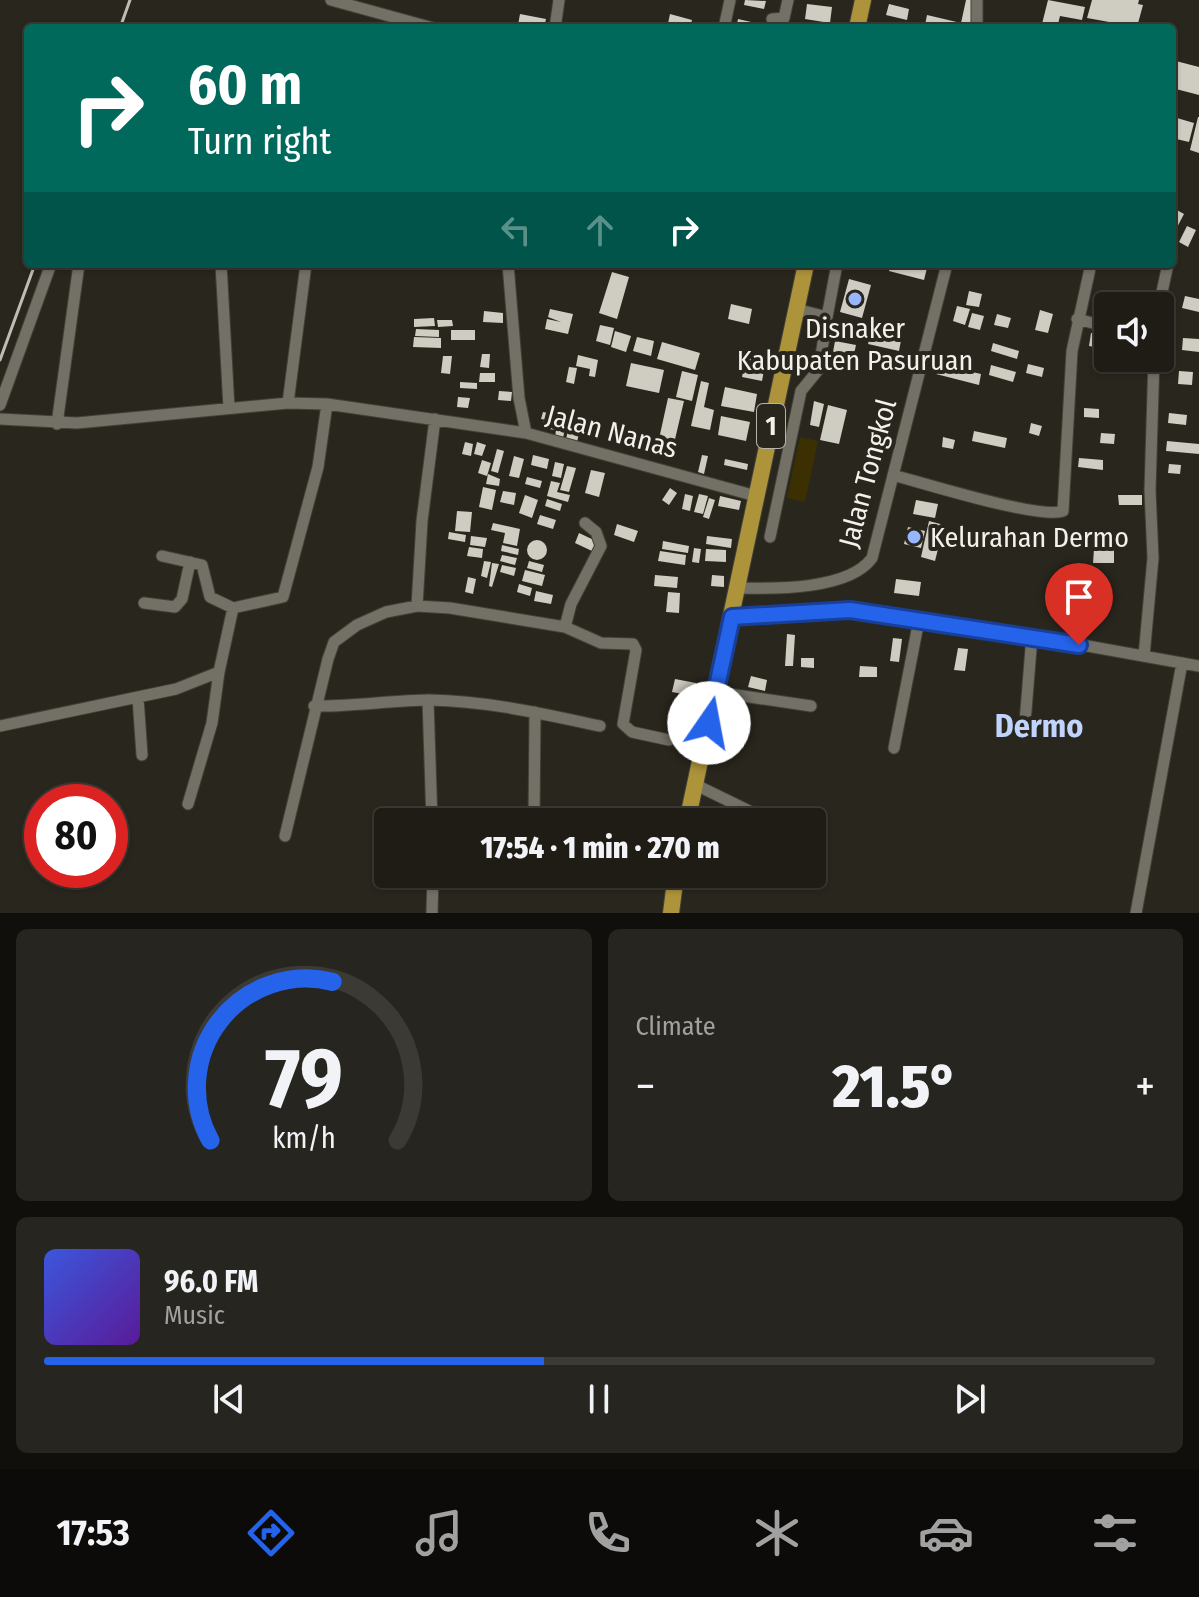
<!DOCTYPE html>
<meta charset="utf-8">
<style>
:root{--surface:#1f1c16;--page:#27251f;--text:#f1f3f6;--muted:#a1a1a1;--line:#3c3a35;--accent:#2563eb}
body{margin:0;font-family:"Fira Sans Condensed",sans-serif;background:var(--page);color:var(--text);height:100vh;display:flex;flex-direction:column;font-size:30px;white-space:nowrap}
*{box-sizing:border-box;margin:0}
p{font-size:26px;color:var(--muted)}
.icon{flex:none;width:44px;height:44px;fill:none;stroke:currentColor;stroke-width:2;stroke-linecap:round;stroke-linejoin:round}
.map{position:relative;height:913px;overflow:hidden}
.details{display:flex;flex-direction:column;gap:16px;padding:16px;background:#110f0c;flex:1}
.details>*{flex:none}
.hud{position:absolute;left:24px;top:24px;width:1152px;height:244px;border-radius:8px;box-shadow:0 2px 6px #0004,0 0 0 2px var(--line);background:#00695c;color:#fff;overflow:hidden}
.buttons{position:absolute;left:1094px;top:292px;display:grid;gap:16px}
.buttons a{display:grid;place-items:center;width:80px;height:80px;border-radius:8px;background:var(--surface);box-shadow:0 2px 6px #0004,0 0 0 2px var(--line);font-size:40px}
.speed{position:absolute;left:24px;top:784px;display:flex;gap:16px;font-size:40px;font-weight:700;text-align:center}
.speed>*{display:grid;place-content:center;width:104px;height:104px;border-radius:50%;background:var(--surface);box-shadow:0 2px 6px #0004,0 0 0 2px var(--line);line-height:1}
.speed .limit{border:12px solid #d22;background:#fff;color:#111}
.pin{position:absolute;display:grid;place-items:center;width:68px;height:68px;color:#fff;margin:-82px -34px;border-radius:50% 50% 50% 0;rotate:-45deg;box-shadow:0 0 8px #0007}
.pin .icon{rotate:45deg}
.me{position:absolute;width:88px;margin:-44px;rotate:12deg;stroke-linejoin:round;filter:drop-shadow(0 0 6px #0008)}
.turn{display:flex;align-items:center;gap:28px;height:168px;padding:0 32px;font-size:36px}
.turn .icon{width:104px;height:104px;stroke-width:2.5}
.turn b{display:block;font-size:56px;line-height:68px}
.lanes{display:flex;align-items:center;height:76px;padding:0 32px;background:#0003;justify-content:center;gap:40px;direction:ltr}
.lanes .off{opacity:.35}
.big{font-size:60px;font-weight:800;line-height:1.1}
.details .tile{flex:1;display:flex;flex-direction:column;justify-content:center;gap:12px;min-width:0;padding:0 28px;border-radius:12px;background:var(--page)}
.details .dial{align-items:center;gap:0}
.dial svg{height:208px;overflow:visible;fill:none;stroke:var(--line);stroke-width:7;stroke-linecap:round;text-anchor:middle}
.dial text{fill:var(--text);stroke:none}
.song{display:flex;align-items:center;gap:24px}
.cover{width:96px;height:96px;border-radius:12px;background:linear-gradient(135deg,hsl(230 70% 55%),hsl(270 70% 35%))}
.played{height:8px;border-radius:4px;background:linear-gradient(90deg,var(--accent) 45%,var(--line) 45%)}
.keys{display:flex;justify-content:space-around;direction:ltr}
.heat{display:flex;justify-content:space-between;align-items:center;font-size:44px;direction:ltr}
.details .tiles{flex:1;display:grid;gap:16px;grid-template-columns:1fr 1fr}
.tile:last-child{grid-column:span 2}
.trip{position:absolute;left:374px;top:808px;width:452px;height:80px;border-radius:8px;background:var(--surface);box-shadow:0 2px 6px #0004,0 0 0 2px var(--line);font-weight:800;line-height:80px;text-align:center}
.dock{display:flex;height:128px;justify-content:space-around;align-items:center;background:#0c0b09;color:var(--muted)}
.dock .icon{width:56px;height:56px}
.dock .current{color:var(--accent)}
.dock b{font-size:36px;color:var(--text)}
.map>svg:first-child{display:block}
.green{fill:#3c3003}
.building{fill:#cfccc1}
.lines{fill:none;stroke-linecap:round;stroke-linejoin:round}
.minor-casing{stroke:#424139;stroke-width:13}
.highway-casing{stroke:#424139;stroke-width:18}
.minor{stroke:#737066;stroke-width:11}
.highway{stroke:#ad933a;stroke-width:16}
.rail{stroke:#bdbcb5;stroke-width:3}
.route-casing{stroke:#184099;stroke-width:20}
.route{stroke:#2563eb;stroke-width:14}
.poi-dot{fill:#97b6fd;stroke:#29261d;stroke-width:3}
.labels{text-anchor:middle;stroke-width:8;stroke-linejoin:round;paint-order:stroke}
.shield{fill:#29261d;stroke:#b6b4ad;stroke-width:2}
.shield-label{font-size:26px;font-weight:bold;fill:#f2f1eb}
.poi-label{font-size:28px;fill:#f2f1eb;stroke:#29261d}
.street-label{font-size:28px;fill:#f2f1eb;stroke:#29261d}
.quarter-label{font-size:32px;font-weight:bold;fill:#c1d4fd;stroke:#29261d}
</style>
<div class="map">
<svg width="1199" height="913" viewBox="0 0 1199 913">
<rect width="100%" height="100%" fill="#29261d"/>
<path class="green" d="M800,437L818,441L805,502L787,498Z"/>
<path class="building" d="M745,0L766,1L764,9L744,5Z
M966,0H976L970,28L925,25L927,15L961,23Z
M1048,0L1085,7L1082,20L1060,16L1057,28H1041Z
M1092,0H1139L1138,4L1143,5L1137,27L1087,18Z
M807,4L832,7L830,23L805,19Z
M889,4L909,9L907,20L886,15Z
M520,14L546,19L544,28L518,25Z
M670,14L692,20L690,28H667Z
M738,19L760,24L759,28H736Z
M1172,60L1199,67V95L1172,88Z
M1198,117H1199V153L1190,150Z
M1177,118L1194,123L1189,142L1172,138Z
M1175,209L1184,214L1172,237V216Z
M1187,226L1196,230L1188,247L1179,242Z
M890,264H928L924,280L889,271Z
M612,272L629,277L617,319L599,313Z
M849,279L871,285L862,318L840,312Z
M969,291L982,294L979,307L966,305Z
M1185,296L1199,299V312L1182,308Z
M731,304L752,309L749,324L728,319Z
M957,306L970,309L965,325L953,321Z
M550,309L573,314L568,334L545,329L547,319L561,322L548,317Z
M1040,310L1053,314L1048,333L1035,330Z
M484,311L503,313V323L483,322Z
M972,313L984,316L980,330L968,327Z
M997,314L1011,318L1008,328L994,325Z
M434,318L435,326L414,327V319Z
M437,320H452L453,326L438,327Z
M600,325L614,328L610,345L596,341Z
M416,329L439,330V337L415,336Z
M872,329L902,335L899,351L868,344Z
M451,330H475V340H451Z
M615,331L631,336L626,352L611,347Z
M1091,333L1103,335L1101,348L1089,346Z
M414,337L441,338V348L413,347Z
M637,337L654,341L651,356L633,351Z
M1183,338L1199,339V352L1182,350Z
M835,341L856,345L850,373L830,369Z
M662,342L700,353L695,370L657,359Z
M993,343L1019,351L1017,359L991,351Z
M747,350L767,354L762,381L742,377Z
M482,354H490L489,368L480,367Z
M578,355L598,360L595,377L589,376L590,369L576,366Z
M443,356H452L450,374L441,373Z
M631,363L664,370L659,393L626,386Z
M938,364L981,374L979,385L936,374Z
M1028,364L1044,368L1042,377L1026,373Z
M991,365L1016,372L1013,382L989,375Z
M569,367L577,368L574,384L566,382Z
M682,371L698,375L692,401L676,397Z
M1179,371L1193,372L1192,385L1178,384Z
M480,373H495V382H479Z
M701,381L709,383L704,407L714,410L710,430L691,426Z
M460,382L477,383V389L460,388Z
M725,387L757,394L754,412L721,406Z
M499,391L512,392L511,401L498,400Z
M458,397L470,398L468,408L457,407Z
M668,398L684,401L672,452L657,448Z
M814,401L824,404L819,427L810,425Z
M828,405L847,410L839,444L820,440Z
M1084,408L1099,409V418L1084,417Z
M543,412L568,417L567,423L541,419Z
M1169,413L1187,415L1186,425L1168,423Z
M721,416L750,422L746,441L718,435Z
M543,421L566,424L563,438L555,437L556,430L542,428Z
M570,422L581,425L577,442L566,439Z
M1031,423L1042,426L1039,436L1029,433Z
M974,431L1007,438L1005,448L972,441Z
M1101,433L1115,434L1114,444L1100,443Z
M943,437L955,440L953,449L942,447Z
M1167,441L1199,444V454L1166,451Z
M465,442L473,444L471,456L462,454Z
M477,442L486,445L482,456L474,454Z
M497,449L504,451L498,473L491,471Z
M533,455L549,459L547,469L531,465Z
M702,455L708,456L704,474L698,472Z
M514,456L524,459L519,478L509,476Z
M1079,458L1103,460V470L1078,467Z
M725,459L748,464L747,470L724,465Z
M482,460L491,463L487,476L478,473Z
M555,462L564,464L561,478L552,476Z
M1169,464L1181,465L1180,474L1168,473Z
M567,466L576,468L569,492L560,490Z
M591,470L605,473L599,497L585,493Z
M488,474L500,479L499,486L486,484Z
M527,477L542,481L540,488L525,484Z
M551,481L560,483L557,492L570,495L568,502L547,496Z
M483,487L496,490L492,510L479,507Z
M670,488L677,493L669,505L662,500Z
M503,491L516,493L514,505L500,502Z
M685,494L693,496L690,511L682,509Z
M699,494L708,496L703,514L694,512Z
M525,495L538,500L532,518L519,513Z
M1118,495H1142V505H1119Z
M720,496L741,501L739,510L718,506Z
M709,498L715,500L709,519L703,517Z
M547,499L562,504L560,511L545,506Z
M916,500L938,504L935,518L913,514Z
M457,511L472,512L470,532L455,531Z
M540,515L556,520L553,529L537,524Z
M929,521L944,525L935,561L921,557Z
M493,523L520,529L517,546L503,543L505,533L491,530Z
M617,524L638,531L634,542L614,535Z
M908,527L925,531L921,548L904,544Z
M449,532L466,535L465,542L448,539Z
M579,533L596,541L592,551L575,543Z
M471,536L487,538L485,547L470,545Z
M707,536L732,539L731,548L706,544Z
M527 550a10 10 0 1 1 20 0a10 10 0 1 1-20 0Z
M663,541L689,546L688,553L662,549Z
M502,545L519,549L518,555L501,551Z
M469,547L483,549L482,558L467,556Z
M694,548L701,549L699,563L692,562Z
M706,549L726,550V562L705,561Z
M1094,549H1114V563H1093Z
M660,551L686,555L685,565L658,561Z
M502,555L517,558L515,565L500,561Z
M484,561L491,562L487,578L481,576Z
M529,561L544,565L542,572L527,568Z
M492,563L499,564L492,587L489,586Z
M502,565L516,568L514,576L500,572Z
M525,570L545,575L542,586L522,581Z
M655,575L678,577L677,588L654,586Z
M712,575L724,576V587L711,586Z
M468,577L476,579L473,594L465,592Z
M896,579L921,582L919,596L894,593Z
M519,584L532,588L530,596L517,592Z
M536,591L553,595L551,604L534,601Z
M668,592L680,593L679,613L666,612Z
M787,634L795,635L793,666H785Z
M893,638L902,639L899,662L890,661Z
M958,648L968,649L965,671L954,670Z
M801,658H814V668L801,667Z
M860,666L877,667V677H859Z
M751,676L767,680L765,691L748,687Z
M675,679L696,683L694,696L672,692Z"/>
<g class="lines">
<g class="minor-casing">
<path id="minor" d="M331,0L433,28
M772,19L784,18L788,0
M555,28L559,0
M724,28L730,0
M977,28V0
M221,264L229,408
M508,264L519,398L526,433L756,496
M1159,306L1168,264
M796,309L827,317L837,264
M1077,319L1108,327
M288,403L306,264
M0,405L51,264
M0,419L77,423L288,403L327,404L526,433
M57,424L79,264
M893,475C923,483 1041,520 1063,511L1072,351L1091,264
M770,537L801,391L819,369L827,317
M162,556L202,565L210,597L233,608L283,597L318,467L327,404
M738,588C774,589 849,590 872,558L947,264
M144,603L175,607L182,599L190,562
M417,606L422,521L435,419
M732,617L850,610L1032,636L1199,666
M565,627L571,604L601,546L596,532L585,523
M1144,656L1153,558L1150,490L1154,358
M716,692L811,706
M138,698L142,755
M428,700L432,822
M314,706C353,707 392,700 430,700C488,701 543,714 600,726
M0,726L176,689L219,672
M1024,735L1032,636
M894,748L919,620
M696,785L772,822
M188,804L212,723L219,672L233,608
M534,822L535,712
M285,836L328,659L334,642L357,625L386,612L417,606L450,608L565,627L601,643L633,644L636,650L623,724L632,732L669,740
M432,913L433,874
M1136,913L1182,663"/>
</g>
<g class="highway-casing">
<path id="highway" d="M857,28L863,0
M687,822L806,264
M671,913L676,874"/>
</g>
<use href="#minor" class="minor"/>
<use href="#highway" class="highway"/>
<path class="rail" d="M120,28L130,0
M0,360L35,264"/>
</g>
<g class="lines">
<g class="route-casing">
<path id="route" d="M709,723L732,617L850,610L1079,645"/>
</g>
<use href="#route" class="route"/>
</g>
<g class="poi-dot">
<circle cx="855" cy="299" r="8"/>
<circle cx="914" cy="537" r="8"/>
</g>
<g class="labels">
<rect class="shield" x="757" y="404" width="28" height="44" rx="6"/>
<g class="shield-label">
<text x="771" y="435">1</text>
</g>
<g class="poi-label">
<text x="855" y="338">Disnaker<tspan x="855" dy="32">Kabupaten Pasuruan</tspan></text>
<text x="930" y="547" text-anchor="start">Kelurahan Dermo</text>
</g>
<g class="street-label">
<text transform="translate(612 431) rotate(15)" y="10">Jalan Nanas</text>
<text transform="translate(867 473) rotate(-75)" y="10">Jalan Tongkol</text>
</g>
<g class="quarter-label">
<text x="1039" y="737">Dermo</text>
</g>
</g>
</svg>
<div class="buttons">
<a><svg class="icon" aria-label="sound" viewBox="0 0 24 24"><path d="M4 9h4l5-4v14l-5-4H4zM17 9q2 3 0 6"/></svg></a>
</div>
<div class="speed"><div class="limit">80</div></div>
<div class="pin" style="left:1079px;top:645px;background:#d93025"><svg class="icon" aria-label="arrive" viewBox="0 0 24 24"><path d="M6 21V4h12l-3 4 3 4H6"/></svg></div>
<svg class="me" style="left:709px;top:723px" viewBox="-20 -20 40 40"><circle r="19" fill="#fff"/><path d="M0-13L10 11 0 6-10 11z" fill="#2563eb"/></svg>
<div class="trip">17:54 · 1 min · 270 m</div>
<div class="hud">
<div class="turn"><svg class="icon" aria-label="right" viewBox="0 0 24 24"><path d="M7 20v-9h11M14 6l5 5-5 5"/></svg><div><b>60 m</b>Turn right</div></div>
<div class="lanes"><svg class="icon off" aria-label="left" viewBox="0 0 24 24"><path d="M17 20v-9H6M10 6l-5 5 5 5"/></svg><svg class="icon off" aria-label="ahead" viewBox="0 0 24 24"><path d="M12 20V5M6 11l6-6 6 6"/></svg><svg class="icon" aria-label="right" viewBox="0 0 24 24"><path d="M7 20v-9h11M14 6l5 5-5 5"/></svg></div>
</div>
</div>
<section class="details">
<div class="tiles">
<div class="tile dial"><svg viewBox="0 0 100 80">
<path d="M14 69A42 42 0 1 1 86 69"/>
<path d="M14 69A42 42 0 0 1 61 8" stroke="#2563eb"/>
<text x="50" y="56" font-size="32" font-weight="700">79</text>
<text x="50" y="72" font-size="11">km/h</text>
</svg></div>
<div class="tile"><p>Climate</p>
<div class="heat"><a>−</a><b class="big">21.5°</b><a>+</a></div>
</div>
<div class="tile">
<div class="song"><i class="cover"></i><div><b>96.0 FM</b><p>Music</p></div></div>
<div class="played"></div>
<div class="keys"><svg class="icon" aria-label="previous" viewBox="0 0 24 24"><path d="M18 5L8 12l10 7zM5 5v14"/></svg><svg class="icon" aria-label="pause" viewBox="0 0 24 24"><path d="M8 5v14M16 5v14"/></svg><svg class="icon" aria-label="next" viewBox="0 0 24 24"><path d="M6 5l10 7-10 7zM19 5v14"/></svg></div>
</div>
</div>
</section>
<nav class="dock">
<b>17:53</b>
<svg class="icon current" aria-label="directions" viewBox="0 0 24 24"><path d="M12 3l9 9-9 9-9-9zM9 14v-3h6M13 9l2 2-2 2"/></svg>
<svg class="icon" aria-label="music" viewBox="0 0 24 24"><path d="M9 18V5l10-2v13"/><circle cx="6" cy="18" r="3"/><circle cx="16" cy="16" r="3"/></svg>
<svg class="icon" aria-label="phone" viewBox="0 0 24 24"><path d="M5 4h4l2 5-3 2q2 4 5 5l2-3 5 2v4C11 20 4 13 5 4z"/></svg>
<svg class="icon" aria-label="climate" viewBox="0 0 24 24"><path d="M12 3v18M4 7l16 10M4 17L20 7"/></svg>
<svg class="icon" aria-label="car" viewBox="0 0 24 24"><path d="M5 17H2v-5l4-1 3-4h7l3 4 3 1v5h-3M9 17h6M6 11h13"/><circle cx="7" cy="17" r="2"/><circle cx="17" cy="17" r="2"/></svg>
<svg class="icon" aria-label="filters" viewBox="0 0 24 24"><path d="M4 7h16M4 17h16"/><circle cx="9" cy="7" r="2"/><circle cx="15" cy="17" r="2"/></svg>
</nav>
